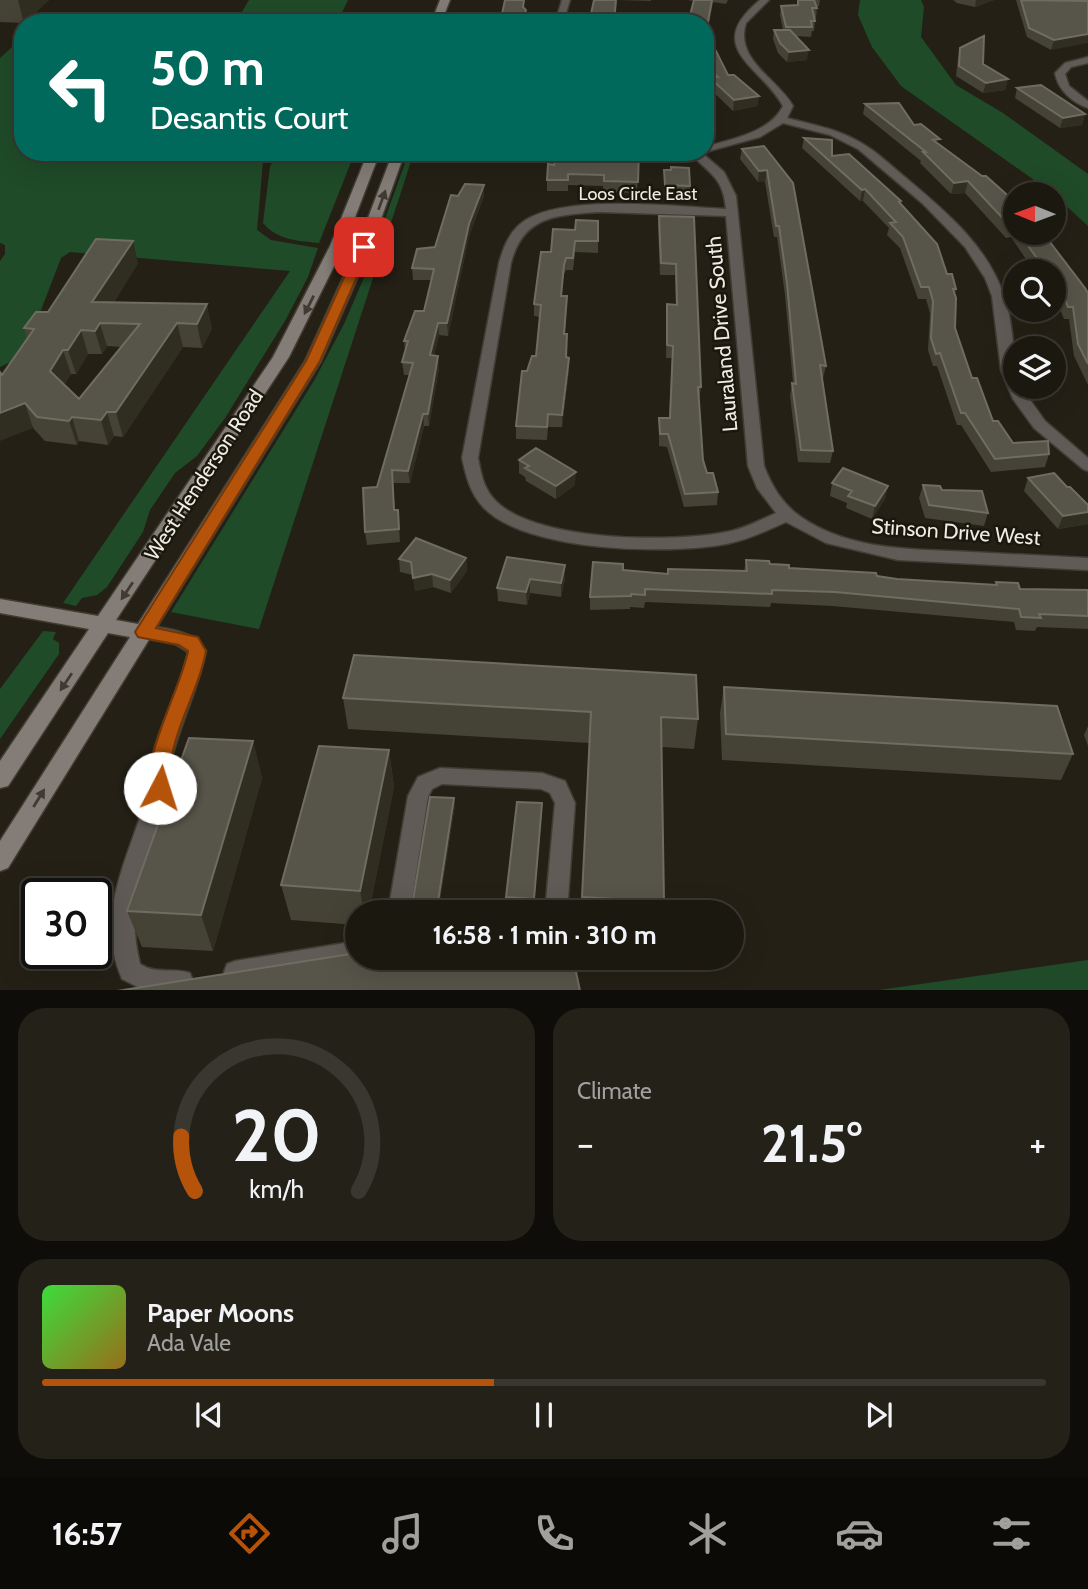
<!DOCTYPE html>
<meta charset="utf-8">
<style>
:root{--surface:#1b1810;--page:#242119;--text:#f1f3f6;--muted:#a0a09f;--line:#393730;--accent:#b45309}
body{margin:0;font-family:Cabin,sans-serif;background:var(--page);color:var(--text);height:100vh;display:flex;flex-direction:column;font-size:26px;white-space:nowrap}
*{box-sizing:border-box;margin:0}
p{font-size:23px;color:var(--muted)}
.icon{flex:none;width:38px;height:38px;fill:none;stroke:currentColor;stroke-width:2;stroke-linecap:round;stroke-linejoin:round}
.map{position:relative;height:990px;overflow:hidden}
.details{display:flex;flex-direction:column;gap:18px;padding:18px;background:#0f0d09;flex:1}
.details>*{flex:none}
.banner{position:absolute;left:14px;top:14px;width:700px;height:147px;border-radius:28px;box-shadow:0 7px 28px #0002,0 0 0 2px var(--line);background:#00695c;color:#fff;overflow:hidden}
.needle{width:46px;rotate:271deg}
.tools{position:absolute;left:1003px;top:182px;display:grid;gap:14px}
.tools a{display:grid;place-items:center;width:63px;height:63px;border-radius:50%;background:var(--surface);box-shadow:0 7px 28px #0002,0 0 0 2px var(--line);font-size:35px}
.speed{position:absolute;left:21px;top:878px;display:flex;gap:14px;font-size:35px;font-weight:700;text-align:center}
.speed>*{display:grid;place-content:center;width:91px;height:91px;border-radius:50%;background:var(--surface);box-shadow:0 7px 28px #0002,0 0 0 2px var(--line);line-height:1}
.speed .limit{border:4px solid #111;border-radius:10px;background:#fff;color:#111}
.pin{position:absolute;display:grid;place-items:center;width:60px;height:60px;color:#fff;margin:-30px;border-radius:14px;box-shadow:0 4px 10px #0006}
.me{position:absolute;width:77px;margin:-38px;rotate:5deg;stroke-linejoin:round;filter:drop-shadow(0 0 5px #0008)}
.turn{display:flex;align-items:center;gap:24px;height:147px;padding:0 21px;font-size:32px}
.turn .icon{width:91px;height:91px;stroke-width:2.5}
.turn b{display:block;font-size:49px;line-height:60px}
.big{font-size:52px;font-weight:800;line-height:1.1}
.details .widget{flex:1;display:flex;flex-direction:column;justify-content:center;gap:10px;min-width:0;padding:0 24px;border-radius:28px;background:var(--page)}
.details .dial{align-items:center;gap:0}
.dial svg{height:182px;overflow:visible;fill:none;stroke:var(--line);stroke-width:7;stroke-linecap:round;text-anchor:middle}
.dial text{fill:var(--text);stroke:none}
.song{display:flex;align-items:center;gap:21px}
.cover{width:84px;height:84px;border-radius:10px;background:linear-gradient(135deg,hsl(120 70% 55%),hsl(40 70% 35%))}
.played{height:7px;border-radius:4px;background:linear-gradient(90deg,var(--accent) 45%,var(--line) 45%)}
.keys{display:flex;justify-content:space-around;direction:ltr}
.heat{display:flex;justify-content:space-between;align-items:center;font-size:38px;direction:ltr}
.details .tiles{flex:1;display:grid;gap:18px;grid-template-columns:1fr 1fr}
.widget:last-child{grid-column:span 2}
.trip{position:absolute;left:345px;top:900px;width:399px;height:70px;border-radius:35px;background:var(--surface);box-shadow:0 7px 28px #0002,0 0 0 2px var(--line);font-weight:800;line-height:70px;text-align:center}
.tabs{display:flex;height:112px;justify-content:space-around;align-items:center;background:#0b0a06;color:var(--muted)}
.tabs .icon{width:49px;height:49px}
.tabs .on{color:var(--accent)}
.tabs b{font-size:32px;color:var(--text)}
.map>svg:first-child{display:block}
.green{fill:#1f4b28}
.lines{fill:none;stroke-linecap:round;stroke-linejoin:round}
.street-casing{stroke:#403d33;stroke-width:3}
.secondary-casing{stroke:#403d33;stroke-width:3}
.street{fill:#605b57;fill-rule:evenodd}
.secondary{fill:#847c76;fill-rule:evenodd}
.wall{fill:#454236;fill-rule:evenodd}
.shaded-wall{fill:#302d21}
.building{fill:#575449;stroke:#6f6c61;stroke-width:2;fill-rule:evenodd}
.oneway{fill:#3f3a32}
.route{fill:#b45309;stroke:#753606;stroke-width:2}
.labels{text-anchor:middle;stroke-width:5;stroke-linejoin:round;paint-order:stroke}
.far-street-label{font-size:18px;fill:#eeece4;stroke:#1a170d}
.street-label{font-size:21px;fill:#eeece4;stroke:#1a170d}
</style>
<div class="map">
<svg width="1088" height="991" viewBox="0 0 1088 991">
<rect width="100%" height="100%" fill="#242016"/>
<path class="green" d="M249,0H348L337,23H72L90,14L239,17Z
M860,0H921L924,7L921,37L956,85L1003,113L1088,174V226L1051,192L901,86L872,47L858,15Z
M23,37V152H253V155L263,162L257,230L271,240L318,248L308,277L285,321L225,418L197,456L175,473L150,510L143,532L107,587L97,595L82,598L76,606L63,603L290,271L70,252L61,258L28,344L17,359L0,367V261L5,254V245L0,243V58Z
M280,152H355L319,243C298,241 277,240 263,223L270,166Z
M409,152H414L259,629L171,612L315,379L344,324L363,280Z
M43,631L56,632L53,639L59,643V654L0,739V689Z
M1088,960V990H879Z"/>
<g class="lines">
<g class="street-casing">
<path id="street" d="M562,0H570L563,23H555Z
M760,0H769L746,23C734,60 778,79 793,106L787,118C810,124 833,128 854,139C873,148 889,164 906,178C945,211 987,245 1004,296C1013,321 1015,360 1015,387H1021L1045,421L1088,458V471L1083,469L1034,428L1013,399L1001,370L992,296L985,278L965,247L922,203L858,149L830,135L783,123L760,137L702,153L724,172L736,196L764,466C772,486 782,504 801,517C850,551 914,549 971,552C1010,554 1049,556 1088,558V570L898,560L826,543L786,522C766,531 747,540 726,544C668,555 525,552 483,507C470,493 466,476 462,458L499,263C503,249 508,235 519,225C556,192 677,207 726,209C723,176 709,174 689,152H705V147C731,139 770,133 783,106C760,65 702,48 760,0ZM599,212L726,216L748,466L757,488L776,513C760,520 744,529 726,532C672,543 530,542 493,498C483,486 481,473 478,458L511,263C523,216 556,215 599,212Z
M1088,57V63L1071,67L1065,74L1069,86L1088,101V108C1072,102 1058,90 1055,73L1065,63Z
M144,625C166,629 193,629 206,651C199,687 182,719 173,754C169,768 171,783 167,797C148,857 124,900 140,964C157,975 173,967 190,973L193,981L190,989L186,991H146L122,979C93,913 131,854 148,792C152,780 150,767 153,754C162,719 180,688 188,652L175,644L138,637L135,632L138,627Z
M440,768L542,773L565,781L575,803L567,912H545L555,803L550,793L541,789L442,784L432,789L428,797L410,912H388L408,796L418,777Z
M357,941V957H366L357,963L235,983L227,980L224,972L227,964L235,961Z"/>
</g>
<g class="secondary-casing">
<path id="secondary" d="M440,0H450L441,23H431Z
M368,152H380L344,246L289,357L116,620L138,624L305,361L357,247L393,152H405L371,247L321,361L8,868L0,871V841L130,637L108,633L8,786L0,788V761L89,629L0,613V599L98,616L273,357L330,246Z"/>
</g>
<use href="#street" class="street"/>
<use href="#secondary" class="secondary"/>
</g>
<path class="wall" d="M0,0H49L24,23L0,22Z
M617,0H651V1Z
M687,0H728L726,4L713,2L707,34L712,51L728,75L759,96L757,106L733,111L709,88L710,80L705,76V23L693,1Z
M797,0H820L819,6H816L817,8L816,18H815V21L814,31H812L811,37L796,36L807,60L787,62L778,53L773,39L774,30H783L780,15L781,6L797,5Z
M953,0H994L975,7L957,3Z
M1016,0H1079L1051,50L1027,37Z
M960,48L983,64L1008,79L1005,90L983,93L956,76L958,58Z
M1017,88L1085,114L1082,125L1060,128L1015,98Z
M865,104L914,125L1015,202V233H1043L1088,293V385L1074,356L1069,319H1064L1054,294V271H1034L1011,237L1006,238L965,193L951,194L920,163L921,161L863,114Z
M804,138L901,201V204L956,289L955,293V328L972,378L993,421L1013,443L1049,454L1045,467L991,472L961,425H957L937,366H933L928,350L930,313L926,299H918L900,248L887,235L889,228L863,201H860L802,148Z
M764,146L826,366L823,378H822L833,451L830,463L798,462L790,396L792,383H793L785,295L777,237H774L765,182H758L740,159L742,149Z
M639,152L637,193L603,192V186L568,185V191H547V180L554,165Z
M664,170L690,186L689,197L664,196Z
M484,185V196L469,236L448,336L439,335L434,355L439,368L429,426H424L410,483H393L395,510H398L400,542L367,545L365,532L410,375H404L402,362L405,351L404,341L424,311L431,280H413L412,268L435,247L458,196Z
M659,216L694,217L701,387L699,399L703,460L707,473L718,492L717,505L684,507L667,447L659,446V418H669L672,358H666L667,304L676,305L675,275H660L658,227Z
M598,221V253L575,252L573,270H566L563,276L562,296H567L565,334L566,357L569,370L562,427H548L547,440L516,439V426L527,371L536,356L540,317L534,316V304L551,252L575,230Z
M138,263L114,302L212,328L202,348L183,347L123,437L114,436L108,445L79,441L77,445L45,441L33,428L2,375L27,339L24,328L48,312ZM107,346L121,347L79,399L64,385L71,374H76L88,354H102Z
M519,460L575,485L556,499L526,481L525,477L519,473Z
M1028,478L1088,524L1058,529L1024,491Z
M832,483L888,486L885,499L872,519L846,508L847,503L830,496Z
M923,485L942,490L988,513L984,526L925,518L919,498Z
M466,558L467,571L451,593L433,587L415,591L413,575L400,572L399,559Z
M746,560L789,568L897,579L995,585L996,582L1020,589L1088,590V629L1037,627L1035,631L1016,630L1014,622L832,606L771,603L770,607L645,602L644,608L630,607V609L590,610V597L623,570L668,574L744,571Z
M565,565V578L561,597L530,593L527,605L498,601L497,588Z
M724,687L1073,754L1061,780L722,760L720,713Z
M343,698L698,719L694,749L662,747L664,902L662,912H582L589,743L348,729Z
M1088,726V746L1084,735Z
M253,741L262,778L213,951L142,947L127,911Z
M389,750L394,787L369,912H357V925L291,920L281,885Z
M455,805L438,912H412V906Z
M542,810L534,905L507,903L506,897Z"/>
<path class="shaded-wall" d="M18,0H49L24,23Z
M976,0H994L975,7Z
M1088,34V43L1051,50L1054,40Z
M809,50L807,60L787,62L789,52Z
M1008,79L1005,90L983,93L986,83Z
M759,96L757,106L733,111L734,100Z
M1085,114L1082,125L1060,128L1063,118Z
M767,170L765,182H758L759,171Z
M968,181L965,193L951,194L954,183Z
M484,185V196L469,236L448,336L447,323L469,224Z
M865,189L863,201H860L862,190Z
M133,241L138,263L100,324L107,346L102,354L95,331L92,302Z
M207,304L212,328L202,348L197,324Z
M177,323L183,347L123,437L116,412Z
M438,323L439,335L431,368L430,355Z
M81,330L88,354L76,374L68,350Z
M63,350L71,374L58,395L50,371Z
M438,356L439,368L429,426L428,414Z
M569,358V370L562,427V415Z
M25,403L33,428L0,441V413Z
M107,412L114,436L108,445L101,420Z
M423,414L424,426L410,483L408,471Z
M72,417L79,441L77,445L69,421Z
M576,472L575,485L556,499V486Z
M888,486L885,499L872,519L875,506Z
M1088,512V524L1058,529L1063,516Z
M466,558L467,571L451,593L450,580Z
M565,565V578L561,597V583Z
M432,574L433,587L415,591L413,578Z
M530,579V593L527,605L526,592Z
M253,741L262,778L213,951L201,915Z
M389,750L394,787L369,912H364L360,891Z
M454,798L455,805L437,912V908Z"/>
<path class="building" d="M505,0H524L523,7L526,10L523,23H500Z
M594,0H616L614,23H589Z
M694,0H712L706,32L712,51H716L728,75H734L759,96L734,100L710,78L718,77L705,65V23H688Z
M798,0H814L817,8H812L815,21H811L812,27H786L781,6L798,5Z
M1021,0L1088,1V34L1054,40L1029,28Z
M381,14L382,23H336V16Z
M774,30H790L809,50L789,52L780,43Z
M984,36L983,64L1008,79L986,83L959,66L960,48Z
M1041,85L1085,114L1063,118L1017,88Z
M899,103L914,125L921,124L940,139L933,140L982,176H986L1015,202V226H1010L968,181L954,183L923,152H926L865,104Z
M804,138L832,140V156L849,154L901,201L899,202L937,244L947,274H952L956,289H953L956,298L955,328L972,378H977L993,421H998L1013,443L1048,441L1049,454L995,459L965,413H961L940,353L936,354L931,338L933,301L929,287H921L903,237L890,223L896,222L865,189L862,190Z
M764,146L793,183L826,366L820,365L833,451L801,450L792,383L796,384L787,283L779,226H776L767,170L759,171L742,149Z
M556,152H639L638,182L604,181V175L568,174V180H547L548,164L554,165Z
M671,167L689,168L690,186L665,185L664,170H671Z
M465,184L484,185L469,224L447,323H438L430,355L438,356L428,414H423L408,471L392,470L394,510H398L399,529L365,532L363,488L377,487L413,363L402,362L408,341H404L415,311H424L434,269L412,268L417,249L435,247L451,195L458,196Z
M659,216L694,217L701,387H698L703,460L707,473H713L718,492L685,494L668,434H660L659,418H670L673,346L667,345V304L677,305L676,264L661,263Z
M576,220L598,221V241H575L573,258H566L564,265L561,296H567L564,334H567L566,357L569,358L562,415L548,414L547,427L516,426L522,371H527L532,356H536L541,305L534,304L541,252H551L553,229L575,230Z
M1019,233H1043L1085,288L1088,293V364L1078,344L1073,307H1068L1054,274V271H1046Z
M96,239L133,241L92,302L207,304L197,324L177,323L116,412H107L101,420L72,417L69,421L37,417L25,403L0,413V372L2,375L34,329L24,328L36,312H48ZM100,323L140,324L79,399L50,371L63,350H68L81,330L95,331Z
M536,448L576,472L556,486L525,468L529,466L519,460Z
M843,468L888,486L875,506L848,496L852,491L832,483Z
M1054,473L1067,487H1070L1088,505V512L1063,516L1028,478Z
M923,485L940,486L942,490L982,491L988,513L929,505Z
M416,538L466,558L450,580L432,574L413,578L411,562L399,559Z
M507,557L565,565L561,583L530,579L526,592L497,588Z
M746,560L769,561L770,564L789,565V568L876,573L877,576L897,579L997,585L996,582L1018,583L1020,589L1088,590V616L1039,614L1041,618L1021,617L1019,609L835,592L772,590V594L645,589V595L631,594V596L590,597L593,562L623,564V570L668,574V569L747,571Z
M354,655L696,675L698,719L661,717L664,902L582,897L591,712L343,698Z
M724,687L1057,706L1073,754L726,734Z
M189,738L253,741L201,915L127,911Z
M319,746L389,750L360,891L281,885Z
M430,797L454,798L437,908L412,906Z
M517,802L542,803L534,899L506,897Z
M357,953V957H573L580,991H117Z"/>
<defs><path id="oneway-solid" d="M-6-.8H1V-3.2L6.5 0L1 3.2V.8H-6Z" transform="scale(1.75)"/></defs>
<g class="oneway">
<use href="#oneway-solid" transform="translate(382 200) rotate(-70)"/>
<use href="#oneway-solid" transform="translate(309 305) rotate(117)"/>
<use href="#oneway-solid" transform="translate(127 591) rotate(124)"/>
<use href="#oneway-solid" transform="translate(66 682) rotate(124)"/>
<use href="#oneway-solid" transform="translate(39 798) rotate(-58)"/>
</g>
<path class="route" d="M364,244L370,247L320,361L156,628L198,637L206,651C200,687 178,720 172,756C169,768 173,782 167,794L160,796L152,794C138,764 182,686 188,651L179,645L138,637L135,632L306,361L358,247Z"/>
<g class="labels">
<g class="far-street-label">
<text x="638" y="200">Loos Circle East</text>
</g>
<g class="street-label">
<text transform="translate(722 334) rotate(-95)" y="7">Lauraland Drive South</text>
<text transform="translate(204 475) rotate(-57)" y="7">West Henderson Road</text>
<text transform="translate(956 532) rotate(4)" y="7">Stinson Drive West</text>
</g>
</g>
</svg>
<div class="tools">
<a><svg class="needle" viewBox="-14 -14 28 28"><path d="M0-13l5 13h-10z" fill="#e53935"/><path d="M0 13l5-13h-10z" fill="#a0a09f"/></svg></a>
<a><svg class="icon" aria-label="search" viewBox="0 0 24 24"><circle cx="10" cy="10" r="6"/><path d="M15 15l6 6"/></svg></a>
<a><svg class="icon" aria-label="layers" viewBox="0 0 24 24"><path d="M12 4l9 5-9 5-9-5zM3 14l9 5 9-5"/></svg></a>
</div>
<div class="speed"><div class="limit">30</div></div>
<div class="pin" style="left:364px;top:247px;background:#d93025"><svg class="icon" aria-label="arrive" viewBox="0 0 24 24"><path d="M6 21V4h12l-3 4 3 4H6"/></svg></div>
<svg class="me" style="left:160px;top:788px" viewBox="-20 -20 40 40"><circle r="19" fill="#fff"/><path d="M0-13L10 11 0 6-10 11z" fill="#b45309"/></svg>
<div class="trip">16:58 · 1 min · 310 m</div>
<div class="banner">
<div class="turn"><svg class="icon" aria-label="left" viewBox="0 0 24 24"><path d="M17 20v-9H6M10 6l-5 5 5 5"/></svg><div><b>50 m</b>Desantis Court</div></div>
</div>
</div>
<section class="details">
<div class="tiles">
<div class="widget dial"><svg viewBox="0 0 100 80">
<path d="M14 69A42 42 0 1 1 86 69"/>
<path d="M14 69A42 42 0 0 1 8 45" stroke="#b45309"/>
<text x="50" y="56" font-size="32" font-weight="700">20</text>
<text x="50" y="72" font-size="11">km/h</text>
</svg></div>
<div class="widget"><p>Climate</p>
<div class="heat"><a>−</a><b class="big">21.5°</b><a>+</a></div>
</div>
<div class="widget">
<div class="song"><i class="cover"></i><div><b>Paper Moons</b><p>Ada Vale</p></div></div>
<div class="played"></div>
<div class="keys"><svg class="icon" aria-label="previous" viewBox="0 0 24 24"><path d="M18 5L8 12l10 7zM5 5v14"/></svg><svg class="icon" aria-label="pause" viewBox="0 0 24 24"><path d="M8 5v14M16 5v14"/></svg><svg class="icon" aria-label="next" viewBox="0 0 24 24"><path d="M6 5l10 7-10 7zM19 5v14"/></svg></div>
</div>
</div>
</section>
<nav class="tabs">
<b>16:57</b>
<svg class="icon on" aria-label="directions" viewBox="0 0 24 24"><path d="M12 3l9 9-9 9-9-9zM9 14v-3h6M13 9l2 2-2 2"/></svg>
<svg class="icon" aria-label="music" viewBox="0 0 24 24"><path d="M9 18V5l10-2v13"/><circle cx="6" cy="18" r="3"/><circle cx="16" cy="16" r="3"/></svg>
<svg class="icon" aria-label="phone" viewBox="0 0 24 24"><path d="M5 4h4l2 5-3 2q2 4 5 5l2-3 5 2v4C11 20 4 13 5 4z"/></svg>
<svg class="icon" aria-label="climate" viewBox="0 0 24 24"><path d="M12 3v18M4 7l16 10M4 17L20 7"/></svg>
<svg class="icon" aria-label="car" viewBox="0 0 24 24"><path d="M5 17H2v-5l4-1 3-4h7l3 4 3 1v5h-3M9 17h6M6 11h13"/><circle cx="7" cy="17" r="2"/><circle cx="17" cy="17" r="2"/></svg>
<svg class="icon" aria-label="filters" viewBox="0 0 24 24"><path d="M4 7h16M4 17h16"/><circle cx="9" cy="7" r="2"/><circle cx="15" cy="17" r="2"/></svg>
</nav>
